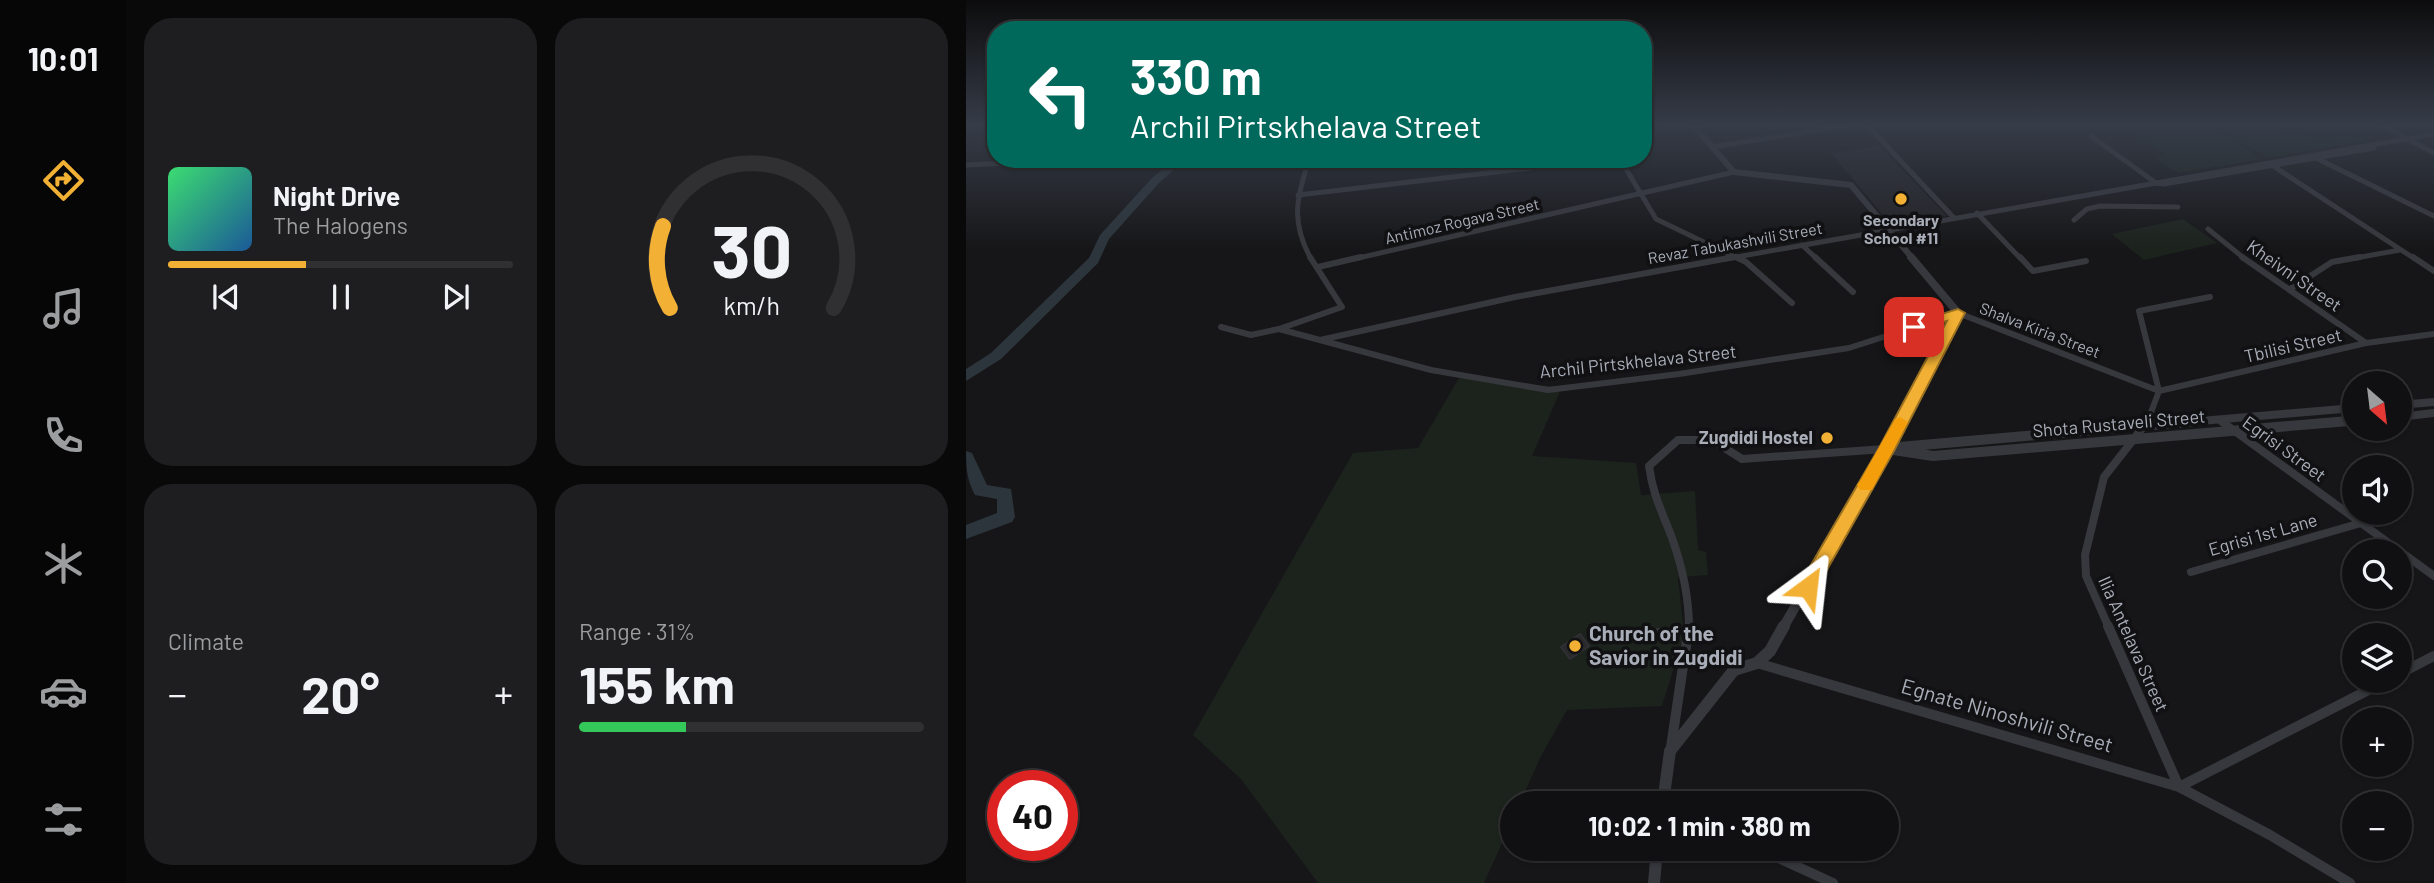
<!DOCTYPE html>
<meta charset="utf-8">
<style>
:root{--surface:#101012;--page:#1e1e20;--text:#f1f3f6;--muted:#9c9d9f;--line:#303032;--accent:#f2b134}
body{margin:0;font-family:Barlow,sans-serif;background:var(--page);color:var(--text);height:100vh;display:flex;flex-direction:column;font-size:26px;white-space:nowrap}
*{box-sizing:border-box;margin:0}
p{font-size:23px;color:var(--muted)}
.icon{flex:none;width:38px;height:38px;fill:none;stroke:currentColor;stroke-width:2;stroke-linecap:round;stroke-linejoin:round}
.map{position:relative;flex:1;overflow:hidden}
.side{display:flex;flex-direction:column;gap:18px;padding:18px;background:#09090a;width:840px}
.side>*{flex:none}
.top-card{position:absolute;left:21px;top:21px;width:665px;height:147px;border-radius:28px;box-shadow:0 2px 5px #0004,0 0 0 2px var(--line);background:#00695c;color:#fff;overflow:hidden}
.needle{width:46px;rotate:152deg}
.controls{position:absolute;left:1376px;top:371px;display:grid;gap:14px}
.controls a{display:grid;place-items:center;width:70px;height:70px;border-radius:50%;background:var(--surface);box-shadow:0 2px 5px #0004,0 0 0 2px var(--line);font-size:35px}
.speed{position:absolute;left:21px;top:770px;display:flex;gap:14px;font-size:35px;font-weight:700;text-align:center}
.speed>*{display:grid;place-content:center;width:91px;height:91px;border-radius:50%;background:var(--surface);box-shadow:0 2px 5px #0004,0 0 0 2px var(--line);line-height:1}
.speed .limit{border:10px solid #d22;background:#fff;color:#111}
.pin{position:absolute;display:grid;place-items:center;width:60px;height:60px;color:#fff;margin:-30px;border-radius:14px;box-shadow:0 4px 10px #0006}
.me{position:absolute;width:77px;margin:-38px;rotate:30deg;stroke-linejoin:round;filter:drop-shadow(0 0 5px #0008)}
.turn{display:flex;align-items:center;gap:24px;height:147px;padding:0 28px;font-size:32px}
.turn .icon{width:91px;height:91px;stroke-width:2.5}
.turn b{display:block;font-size:49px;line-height:60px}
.big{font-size:52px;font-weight:700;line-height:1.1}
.side .tile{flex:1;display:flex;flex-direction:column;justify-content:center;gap:10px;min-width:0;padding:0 24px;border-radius:28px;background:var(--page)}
.side .dial{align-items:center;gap:0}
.dial svg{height:182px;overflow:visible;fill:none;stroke:var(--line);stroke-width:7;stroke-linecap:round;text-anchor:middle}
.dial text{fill:var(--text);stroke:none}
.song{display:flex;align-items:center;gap:21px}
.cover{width:84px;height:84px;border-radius:10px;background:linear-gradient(135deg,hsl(140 70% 55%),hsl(210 70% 35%))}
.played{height:7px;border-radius:4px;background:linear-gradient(90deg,var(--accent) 40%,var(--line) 40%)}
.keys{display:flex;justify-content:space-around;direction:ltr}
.heat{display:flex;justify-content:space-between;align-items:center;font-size:38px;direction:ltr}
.charge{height:10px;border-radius:5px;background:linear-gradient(90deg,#34c759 31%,var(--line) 0)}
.side .tiles{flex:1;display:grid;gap:18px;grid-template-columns:repeat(2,1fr)}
.trip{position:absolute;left:534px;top:791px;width:399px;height:70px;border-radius:35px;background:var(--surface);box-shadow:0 2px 5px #0004,0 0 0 2px var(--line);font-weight:700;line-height:70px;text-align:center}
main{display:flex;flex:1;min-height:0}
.tab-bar{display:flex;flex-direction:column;width:126px;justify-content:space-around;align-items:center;background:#060607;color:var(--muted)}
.tab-bar .icon{width:49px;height:49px}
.tab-bar .selected{color:var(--accent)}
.tab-bar b{font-size:32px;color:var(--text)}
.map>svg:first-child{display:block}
.built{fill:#222225}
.green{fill:#1c231d}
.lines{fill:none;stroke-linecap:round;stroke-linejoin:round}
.river{fill:#2c353c;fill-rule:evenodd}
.building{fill:#29292c;stroke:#303034;stroke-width:2}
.pedestrian{stroke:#37383d;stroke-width:7}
.minor-far3{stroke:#37383d;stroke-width:5}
.minor-far2{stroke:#37383d;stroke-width:6}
.minor-far1{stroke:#37383d;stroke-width:8}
.minor{stroke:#37383d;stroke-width:10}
.tertiary-far3{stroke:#37383d;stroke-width:6}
.tertiary-far2{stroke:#37383d;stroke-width:8}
.tertiary-far1{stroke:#37383d;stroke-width:10}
.tertiary{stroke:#37383d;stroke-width:12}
.route{fill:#f2b134;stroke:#9d7322;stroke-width:2}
.slow{fill:#f59e0b}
.poi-dot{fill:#f2b134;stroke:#111113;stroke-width:2.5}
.labels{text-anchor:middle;stroke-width:7;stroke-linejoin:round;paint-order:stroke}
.far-poi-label{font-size:16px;font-weight:bold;fill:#a8adb8;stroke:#111113}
.far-street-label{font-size:16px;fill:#a8adb8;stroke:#111113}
.street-label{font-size:18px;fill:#a8adb8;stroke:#111113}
.poi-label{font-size:18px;font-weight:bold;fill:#a8adb8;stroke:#111113;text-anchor:end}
.near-poi-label{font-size:21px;font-weight:bold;fill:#a8adb8;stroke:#111113;text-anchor:start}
.near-street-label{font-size:21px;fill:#a8adb8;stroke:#111113}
</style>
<main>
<nav class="tab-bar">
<b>10:01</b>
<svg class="icon selected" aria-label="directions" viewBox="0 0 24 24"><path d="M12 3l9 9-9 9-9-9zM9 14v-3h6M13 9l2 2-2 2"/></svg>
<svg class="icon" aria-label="music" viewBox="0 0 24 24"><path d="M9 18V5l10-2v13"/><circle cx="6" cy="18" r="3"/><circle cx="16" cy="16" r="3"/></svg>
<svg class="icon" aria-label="phone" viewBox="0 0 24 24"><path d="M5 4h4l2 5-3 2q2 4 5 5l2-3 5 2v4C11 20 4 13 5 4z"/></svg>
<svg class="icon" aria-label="climate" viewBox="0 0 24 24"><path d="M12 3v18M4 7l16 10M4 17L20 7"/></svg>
<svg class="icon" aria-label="car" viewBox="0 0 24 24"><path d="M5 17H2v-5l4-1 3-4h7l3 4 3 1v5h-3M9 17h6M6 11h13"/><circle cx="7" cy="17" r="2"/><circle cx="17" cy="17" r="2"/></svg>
<svg class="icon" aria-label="filters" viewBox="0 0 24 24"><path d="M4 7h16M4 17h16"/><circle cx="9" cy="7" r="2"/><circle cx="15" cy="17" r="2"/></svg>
</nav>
<section class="side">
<div class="tiles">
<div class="tile">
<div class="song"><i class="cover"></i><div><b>Night Drive</b><p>The Halogens</p></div></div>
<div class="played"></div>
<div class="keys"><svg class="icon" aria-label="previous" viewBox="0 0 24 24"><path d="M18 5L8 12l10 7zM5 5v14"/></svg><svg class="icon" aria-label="pause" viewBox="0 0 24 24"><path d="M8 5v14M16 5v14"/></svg><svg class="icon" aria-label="next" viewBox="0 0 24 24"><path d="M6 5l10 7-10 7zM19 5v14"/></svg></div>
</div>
<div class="tile dial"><svg viewBox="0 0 100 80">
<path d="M14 69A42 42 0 1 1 86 69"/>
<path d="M14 69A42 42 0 0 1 11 33" stroke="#f2b134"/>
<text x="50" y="56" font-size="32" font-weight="700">30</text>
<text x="50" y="72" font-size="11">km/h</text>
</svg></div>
<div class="tile"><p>Climate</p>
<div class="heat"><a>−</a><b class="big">20°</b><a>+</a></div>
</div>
<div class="tile"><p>Range · 31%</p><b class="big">155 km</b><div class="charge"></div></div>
</div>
</section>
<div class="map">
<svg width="1468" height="883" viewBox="0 0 1468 883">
<rect width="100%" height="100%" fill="#161618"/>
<path class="built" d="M914,146L981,216L925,225L865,153Z"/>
<path class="green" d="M1156,126H1245L1295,159L1212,173L1189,158L1200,154Z
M1253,126H1289L1353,139L1387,137L1403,140L1302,158Z
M1217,219L1251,243L1178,260L1146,234Z
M493,378L596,387L566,456L670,463L675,495L729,491L732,550L740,552L742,575L712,577L718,634L696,706L601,710L575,756L554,803H546V821L518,883H352L275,779L227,735L387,453L452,448Z"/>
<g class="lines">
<path class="river" d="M208,159H220L193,183L143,239L132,263L35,359L0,381V369L25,353L123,258L134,235L185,179Z
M0,451L6,453L21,485L45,489L49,517L46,522L0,539V525L31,513V499L9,495C1,480 0,468 0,451Z"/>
</g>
<path class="building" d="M614,634L623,646L604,659L595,647Z"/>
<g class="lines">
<path class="pedestrian" d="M631,637L723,629"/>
<path class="minor-far3" d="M902,126L988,218
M1418,126L1468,153
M1125,136L1190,183L1198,184L1408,148
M746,147L879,126
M1350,158L1468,216
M343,159C331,199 324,220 345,259
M654,159L690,219L773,259
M0,165L121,159
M1307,166L1449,259
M332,195L643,159
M1011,213L1055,259
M1108,220L1121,209L1134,206L1212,207
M1242,229L1279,259
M836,245L851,259
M388,259L768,172
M759,259L1468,134
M1384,259L1434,250"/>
<path class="minor-far2" d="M770,257L780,262L826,303
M849,257L887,292
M1054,257L1067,271L1120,261
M1276,257L1400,343
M1447,257L1468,271
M352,267L395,257
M1324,289L1366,262L1394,257
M255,327L285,335L313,329L376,307L344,257
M313,329L465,370L582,390L713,374L883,348L992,313L1193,391
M354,340L549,297L769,257
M1193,391L1400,343L1468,334
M1193,391L1173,311L1244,297
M1253,420L1257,423
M1181,423L1193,391"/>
<path class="minor-far1" d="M1255,421L1468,576
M1225,572L1395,523L1417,513
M723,628C723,598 716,566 706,538C696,511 687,496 683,466L712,440H746L776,459L919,449
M1143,628L1120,576L1119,555L1138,477L1182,421"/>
<path class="minor" d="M1142,626L1213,787L1420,681
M791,663L1213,787L1304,835L1384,883
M1433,674L1468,656
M705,747L723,626
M793,849L867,883"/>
<path class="tertiary-far3" d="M728,126L768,172L885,185L947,259"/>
<path class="tertiary-far2" d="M1433,405L1468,402
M1433,417L1468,413
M934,423L992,313L945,257
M1211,423L1388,408
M1362,423L1388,421"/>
<path class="tertiary-far1" d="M933,447L1231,421
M921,449L967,456L1383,421
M817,628L935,421"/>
<path class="tertiary" d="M697,803L704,751L768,670L791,663L804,651L818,626
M688,883L691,849"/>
</g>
<linearGradient id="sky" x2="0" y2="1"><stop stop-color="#0c0c0d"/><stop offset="0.5" stop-color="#363c48"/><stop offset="1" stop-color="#363c48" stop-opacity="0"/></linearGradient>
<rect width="1468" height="250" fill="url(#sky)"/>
<path class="route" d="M992,309L999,313L929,449L848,593L842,595L835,593L832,587L835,582L913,448L981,321L948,331L941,327L943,324Z"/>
<path class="slow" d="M934,417L942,422L906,490H894L891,485L894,481L929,419Z"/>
<g class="poi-dot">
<circle cx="935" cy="199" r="7"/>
<circle cx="861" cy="438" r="7"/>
<circle cx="609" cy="646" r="7"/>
</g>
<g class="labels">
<g class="far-poi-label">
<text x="935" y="226">Secondary<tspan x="935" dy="18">School #11</tspan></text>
</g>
<g class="far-street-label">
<text transform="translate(496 221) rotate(-13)" y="6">Antimoz Rogava Street</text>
<text transform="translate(769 243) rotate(-10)" y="6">Revaz Tabukashvili Street</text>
<text transform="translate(1074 330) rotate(21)" y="6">Shalva Kiria Street</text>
</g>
<g class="street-label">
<text transform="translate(1328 276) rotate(35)" y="6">Kheivni Street</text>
<text transform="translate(1327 346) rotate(-13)" y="6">Tbilisi Street</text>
<text transform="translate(672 362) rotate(-6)" y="6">Archil Pirtskhelava Street</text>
<text transform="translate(1153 424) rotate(-5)" y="6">Shota Rustaveli Street</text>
<text transform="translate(1318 449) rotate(36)" y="6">Egrisi Street</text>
<text transform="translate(1297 535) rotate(-16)" y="6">Egrisi 1st Lane</text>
<text transform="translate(1167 644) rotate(66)" y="6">Ilia Antelava Street</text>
</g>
<g class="poi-label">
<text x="847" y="444">Zugdidi Hostel</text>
</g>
<g class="near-poi-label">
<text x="623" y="641">Church of the<tspan x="623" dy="24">Savior in Zugdidi</tspan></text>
</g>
<g class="near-street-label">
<text transform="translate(1041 716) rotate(16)" y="7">Egnate Ninoshvili Street</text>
</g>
</g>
</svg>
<div class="controls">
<a><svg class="needle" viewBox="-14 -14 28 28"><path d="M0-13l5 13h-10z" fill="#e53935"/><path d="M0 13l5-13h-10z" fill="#9c9d9f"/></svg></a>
<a><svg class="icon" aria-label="sound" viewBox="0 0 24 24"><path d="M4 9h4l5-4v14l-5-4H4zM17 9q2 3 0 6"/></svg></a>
<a><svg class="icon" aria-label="search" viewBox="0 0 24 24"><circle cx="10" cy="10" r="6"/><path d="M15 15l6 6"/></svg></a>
<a><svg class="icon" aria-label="layers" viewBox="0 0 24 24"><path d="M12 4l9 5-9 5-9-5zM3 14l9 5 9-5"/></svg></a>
<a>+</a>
<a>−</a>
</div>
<div class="speed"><div class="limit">40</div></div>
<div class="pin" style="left:948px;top:327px;background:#d93025"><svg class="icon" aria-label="arrive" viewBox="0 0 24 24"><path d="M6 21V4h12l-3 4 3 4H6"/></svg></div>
<svg class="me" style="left:842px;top:587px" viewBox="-20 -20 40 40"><path d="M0-17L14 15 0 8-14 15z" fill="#f2b134" stroke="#fff" stroke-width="4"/></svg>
<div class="trip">10:02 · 1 min · 380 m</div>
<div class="top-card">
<div class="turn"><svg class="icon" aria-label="left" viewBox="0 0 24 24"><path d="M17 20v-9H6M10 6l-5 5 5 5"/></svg><div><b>330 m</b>Archil Pirtskhelava Street</div></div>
</div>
</div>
</main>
